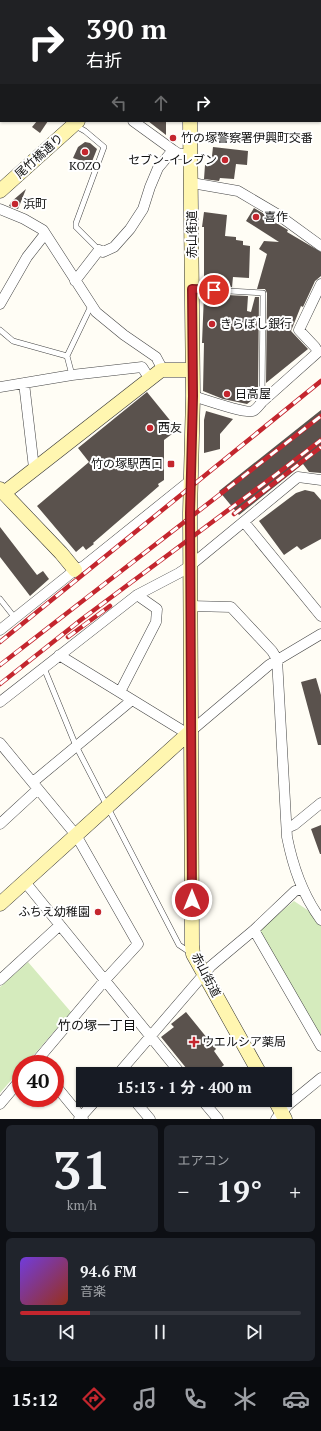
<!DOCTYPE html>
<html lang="ja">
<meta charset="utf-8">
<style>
:root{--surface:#171b24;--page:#20242c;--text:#f1f3f6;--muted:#9ea1a6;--line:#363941;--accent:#c4262e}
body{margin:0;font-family:"PT Serif","Noto Sans JP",serif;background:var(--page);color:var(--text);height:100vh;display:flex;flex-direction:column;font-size:15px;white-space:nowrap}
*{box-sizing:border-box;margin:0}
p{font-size:13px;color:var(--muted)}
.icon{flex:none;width:22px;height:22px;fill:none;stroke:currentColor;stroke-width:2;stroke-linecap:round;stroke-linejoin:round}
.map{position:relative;height:1119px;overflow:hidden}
.drawer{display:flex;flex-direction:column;gap:6px;padding:6px;background:#0d0f14;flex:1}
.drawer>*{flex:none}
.top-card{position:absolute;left:0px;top:0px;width:321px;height:122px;box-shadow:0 1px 3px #0004;background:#202124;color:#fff;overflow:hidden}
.speed{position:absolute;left:12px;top:1055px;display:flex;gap:8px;font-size:20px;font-weight:700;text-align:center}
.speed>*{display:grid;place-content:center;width:52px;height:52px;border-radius:50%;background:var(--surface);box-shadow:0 1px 3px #0004;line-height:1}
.speed .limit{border:6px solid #d22;background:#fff;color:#111}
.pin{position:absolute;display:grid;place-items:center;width:34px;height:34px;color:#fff;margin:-17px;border:2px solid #fff;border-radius:50%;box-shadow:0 1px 4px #0007}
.me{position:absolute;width:44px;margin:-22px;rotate:0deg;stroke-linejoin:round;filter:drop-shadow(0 0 3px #0008)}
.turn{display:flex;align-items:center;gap:14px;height:84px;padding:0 20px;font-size:18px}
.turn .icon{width:52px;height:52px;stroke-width:2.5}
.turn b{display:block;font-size:28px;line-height:34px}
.lanes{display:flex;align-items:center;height:38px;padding:0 20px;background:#0003;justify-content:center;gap:20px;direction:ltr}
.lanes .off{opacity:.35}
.big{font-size:30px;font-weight:700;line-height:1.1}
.drawer .card{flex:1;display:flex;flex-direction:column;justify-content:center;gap:6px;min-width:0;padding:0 14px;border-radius:6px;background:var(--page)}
.drawer .dial{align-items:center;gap:0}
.dial b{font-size:52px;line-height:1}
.song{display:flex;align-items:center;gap:12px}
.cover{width:48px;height:48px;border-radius:6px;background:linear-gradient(135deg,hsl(260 70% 55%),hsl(10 70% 35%))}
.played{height:4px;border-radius:2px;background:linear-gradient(90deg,var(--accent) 25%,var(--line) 25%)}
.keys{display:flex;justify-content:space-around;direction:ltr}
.heat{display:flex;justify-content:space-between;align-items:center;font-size:22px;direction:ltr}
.drawer .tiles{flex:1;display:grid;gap:6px;grid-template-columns:1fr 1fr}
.card:last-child{grid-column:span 2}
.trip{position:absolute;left:76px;top:1067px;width:216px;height:40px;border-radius:0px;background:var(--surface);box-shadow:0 1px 3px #0004;font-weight:700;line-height:40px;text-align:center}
.dock{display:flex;height:64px;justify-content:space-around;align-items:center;background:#090b0e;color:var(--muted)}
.dock .icon{width:28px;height:28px}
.dock .current{color:var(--accent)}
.dock b{font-size:18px;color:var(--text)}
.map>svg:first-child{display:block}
.green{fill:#d5ebbd}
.building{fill:#5a524d}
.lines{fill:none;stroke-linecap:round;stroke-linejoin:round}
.lane-casing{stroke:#444;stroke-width:6}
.street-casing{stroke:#444;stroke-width:11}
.secondary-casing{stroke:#333;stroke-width:15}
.lane{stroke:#fff;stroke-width:5}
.street{stroke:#fff;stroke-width:10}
.secondary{stroke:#fff6b0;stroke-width:14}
.rail-casing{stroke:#c4262e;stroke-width:4.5}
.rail{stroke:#fff;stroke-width:3;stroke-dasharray:9;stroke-linecap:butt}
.route-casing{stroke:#7f191e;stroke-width:10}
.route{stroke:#c4262e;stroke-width:7}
.poi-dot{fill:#c4262e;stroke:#fff;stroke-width:1.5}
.labels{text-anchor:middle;stroke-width:4;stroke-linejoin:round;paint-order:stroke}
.poi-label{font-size:12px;fill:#111;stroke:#fff;text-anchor:start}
.street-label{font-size:12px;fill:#111;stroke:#fff}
.neighbourhood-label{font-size:13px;fill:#111;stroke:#fff}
</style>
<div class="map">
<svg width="321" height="1119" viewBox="0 0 321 1119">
<rect width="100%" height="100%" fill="#fffdf5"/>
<path class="green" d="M294,901L309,911L321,926V1040L260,934V929Z
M28,962L71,1012L26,1064H21V1069L0,1093V987Z"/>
<path class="building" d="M37,121H48L40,133L32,127Z
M148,121H166V135Z
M85,142L90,143L97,149L91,164L73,158L78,147Z
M213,147L248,151L247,165L236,164L234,179L220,178L219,181L204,179L205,165H211Z
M26,189L18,209L9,206L11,202Z
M254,208L273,219V221L288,230L287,232L321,252V276L315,281L303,307L301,306L291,331L308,349L266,383L267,293L265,289H257L267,254L259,249L264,241L279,242L246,221Z
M204,212L227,215L225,236L236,237V240L243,241V245L250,246L249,278L233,277L232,287L204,286V227H202Z
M204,294L248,296L247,311L251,312L255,297H259L258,390L256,397L247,404L223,399L203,391L204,343H202Z
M147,392L173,424L172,434L164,440V480L158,484L159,486L93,543L94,544L86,550L83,546L76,552L37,506L89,462L78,448Z
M321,410V473L309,472L303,464L239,515L219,491Z
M206,411L233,419L220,434V449L204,453V420Z
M305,490L314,492L321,500V539L301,550L297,546L284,555L259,521L296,493Z
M0,527L37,575L43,571L49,579L30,596L0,557Z
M316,678L321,695V745H318L301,682Z
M321,825V854H320L311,829Z
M186,1012L216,1049L214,1051L224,1065L213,1074H191L161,1037L174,1027L171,1024Z"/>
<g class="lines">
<g class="lane-casing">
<path id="lane" d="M95,1V0
M0,100L1,97
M74,125L85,131L104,147L76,223V227L99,250
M193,289L263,293L262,401
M0,330L13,341L67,356
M72,375L67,356L91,306
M0,599L15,618
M44,668L76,746L179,945L191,953"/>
</g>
<g class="street-casing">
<path id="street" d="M308,0L309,1
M51,1V0
M320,21L321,26
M320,40L321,37
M320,90H321
M133,121L173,150L179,154H190
M192,183L238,191L277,214L321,246
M0,209L24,219L43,230L96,312L124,335L156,357L163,370
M75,281L99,250L103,252L114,247L130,229L143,209L150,187L158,168L173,150
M0,304L27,257L45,234
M24,383L34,468
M0,387L72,375L142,367L149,378
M193,396C203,399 246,414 253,411C257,409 260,404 262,402L318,352L315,347L299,330L321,284
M244,522L321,616
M191,606L231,607L272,651L277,659L287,837C293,867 302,894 321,920
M0,630L75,570L84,566L191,480
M59,655L188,734
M120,692L156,622L157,609L137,595
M0,702L137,595L179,573L191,565L298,477L321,480
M191,731L269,665L321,634
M0,743L76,835L138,944L105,980L34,1064
M33,782L132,700
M0,824L38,789
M287,828L294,825L321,803
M25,882L181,1074
M254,930L321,1046
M0,980L60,925
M118,1074L211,966L254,930L295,891L302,889
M55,1085L83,1119
M134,1100L150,1119
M202,1100L218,1119
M0,1104L21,1079
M79,1119L96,1100
M276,1119L288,1105L321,1078"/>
</g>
<g class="secondary-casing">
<path id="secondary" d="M191,1V0
M214,1L215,0
M190,121L193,396L190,513L192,945L193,954L260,1074
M0,191L78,121
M0,489L61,553L75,570
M4,493L160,371L163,370H192
M0,904L191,731
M275,1100L285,1119"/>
</g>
<use href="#lane" class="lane"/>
<use href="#street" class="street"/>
<use href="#secondary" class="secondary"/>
<g class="rail-casing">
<path id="rail" d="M234,514L321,447
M68,637L110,606
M0,642L321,381
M0,665L321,416
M0,684L82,619L278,473L321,440"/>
</g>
<use href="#rail" class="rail"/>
</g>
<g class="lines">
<g class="route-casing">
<path id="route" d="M192,900L190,513L193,396L192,289L214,290"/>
</g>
<use href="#route" class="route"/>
</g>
<g class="poi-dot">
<circle cx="173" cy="138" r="4"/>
<circle cx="85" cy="152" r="4"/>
<circle cx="225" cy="160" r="4"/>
<circle cx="15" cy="204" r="4"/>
<circle cx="256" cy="217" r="4"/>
<circle cx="212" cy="324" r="4"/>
<circle cx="227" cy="394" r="4"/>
<circle cx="150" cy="428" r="4"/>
<rect x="167" y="460" width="8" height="8" rx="2"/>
<circle cx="98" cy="912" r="4"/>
<path d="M192 1036h4v4h4v4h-4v4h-4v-4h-4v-4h4z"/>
</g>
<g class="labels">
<g class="poi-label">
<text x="181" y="142">竹の塚警察署伊興町交番</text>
<text x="217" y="164" text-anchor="end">セブン-イレブン</text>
<text x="85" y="170" text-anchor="middle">KOZO</text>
<text x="23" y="208">浜町</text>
<text x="264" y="221">喜作</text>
<text x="220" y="328">きらぼし銀行</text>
<text x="235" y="398">日高屋</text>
<text x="158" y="432">西友</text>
<text x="163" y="468" text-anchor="end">竹の塚駅西口</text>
<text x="90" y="916" text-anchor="end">ふちえ幼稚園</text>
<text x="202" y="1046">ウエルシア薬局</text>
</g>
<g class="street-label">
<text transform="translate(39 156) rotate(-42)" y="4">尾竹橋通り</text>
<text transform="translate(192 234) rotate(-90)" y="4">赤山街道</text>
<text transform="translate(206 975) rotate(63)" y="4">赤山街道</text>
</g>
<g class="neighbourhood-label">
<text x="97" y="1030">竹の塚一丁目</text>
</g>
</g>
</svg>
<div class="speed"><div class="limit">40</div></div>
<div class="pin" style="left:214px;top:290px;background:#d93025"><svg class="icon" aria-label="arrive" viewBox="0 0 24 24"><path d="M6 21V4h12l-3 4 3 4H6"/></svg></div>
<svg class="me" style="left:192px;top:900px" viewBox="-20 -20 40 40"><circle r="17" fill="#c4262e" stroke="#fff" stroke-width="3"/><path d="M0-11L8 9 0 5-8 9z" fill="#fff"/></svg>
<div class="trip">15:13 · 1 分 · 400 m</div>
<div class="top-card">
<div class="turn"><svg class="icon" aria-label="right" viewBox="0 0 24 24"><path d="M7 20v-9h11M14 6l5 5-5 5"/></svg><div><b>390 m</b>右折</div></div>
<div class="lanes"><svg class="icon off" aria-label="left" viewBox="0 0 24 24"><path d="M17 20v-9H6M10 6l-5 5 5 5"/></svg><svg class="icon off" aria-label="ahead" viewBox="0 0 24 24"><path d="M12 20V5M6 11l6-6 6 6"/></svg><svg class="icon" aria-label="right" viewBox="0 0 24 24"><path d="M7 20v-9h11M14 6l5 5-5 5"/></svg></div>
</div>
</div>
<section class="drawer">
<div class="tiles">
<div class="card dial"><b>31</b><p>km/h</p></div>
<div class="card"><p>エアコン</p>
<div class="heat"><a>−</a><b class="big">19°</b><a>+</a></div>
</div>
<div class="card">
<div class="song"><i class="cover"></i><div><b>94.6 FM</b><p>音楽</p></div></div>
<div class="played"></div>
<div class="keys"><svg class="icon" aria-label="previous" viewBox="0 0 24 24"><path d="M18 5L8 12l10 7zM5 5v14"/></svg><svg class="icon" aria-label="pause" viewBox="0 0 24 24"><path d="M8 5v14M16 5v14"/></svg><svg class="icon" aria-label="next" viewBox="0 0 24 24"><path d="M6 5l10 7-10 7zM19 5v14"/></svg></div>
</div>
</div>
</section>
<nav class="dock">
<b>15:12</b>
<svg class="icon current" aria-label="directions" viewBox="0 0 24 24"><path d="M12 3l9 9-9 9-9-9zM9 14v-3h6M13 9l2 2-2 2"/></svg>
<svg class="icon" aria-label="music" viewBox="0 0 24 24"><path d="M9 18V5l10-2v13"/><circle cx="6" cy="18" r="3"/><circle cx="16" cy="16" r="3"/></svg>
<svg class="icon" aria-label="phone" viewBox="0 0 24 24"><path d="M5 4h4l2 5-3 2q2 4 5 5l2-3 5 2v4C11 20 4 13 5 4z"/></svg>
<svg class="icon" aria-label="climate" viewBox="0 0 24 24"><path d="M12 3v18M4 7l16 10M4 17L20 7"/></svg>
<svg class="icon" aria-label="car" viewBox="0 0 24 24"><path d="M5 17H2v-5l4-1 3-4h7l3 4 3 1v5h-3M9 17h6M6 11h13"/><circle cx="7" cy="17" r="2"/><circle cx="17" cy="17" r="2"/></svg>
</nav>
